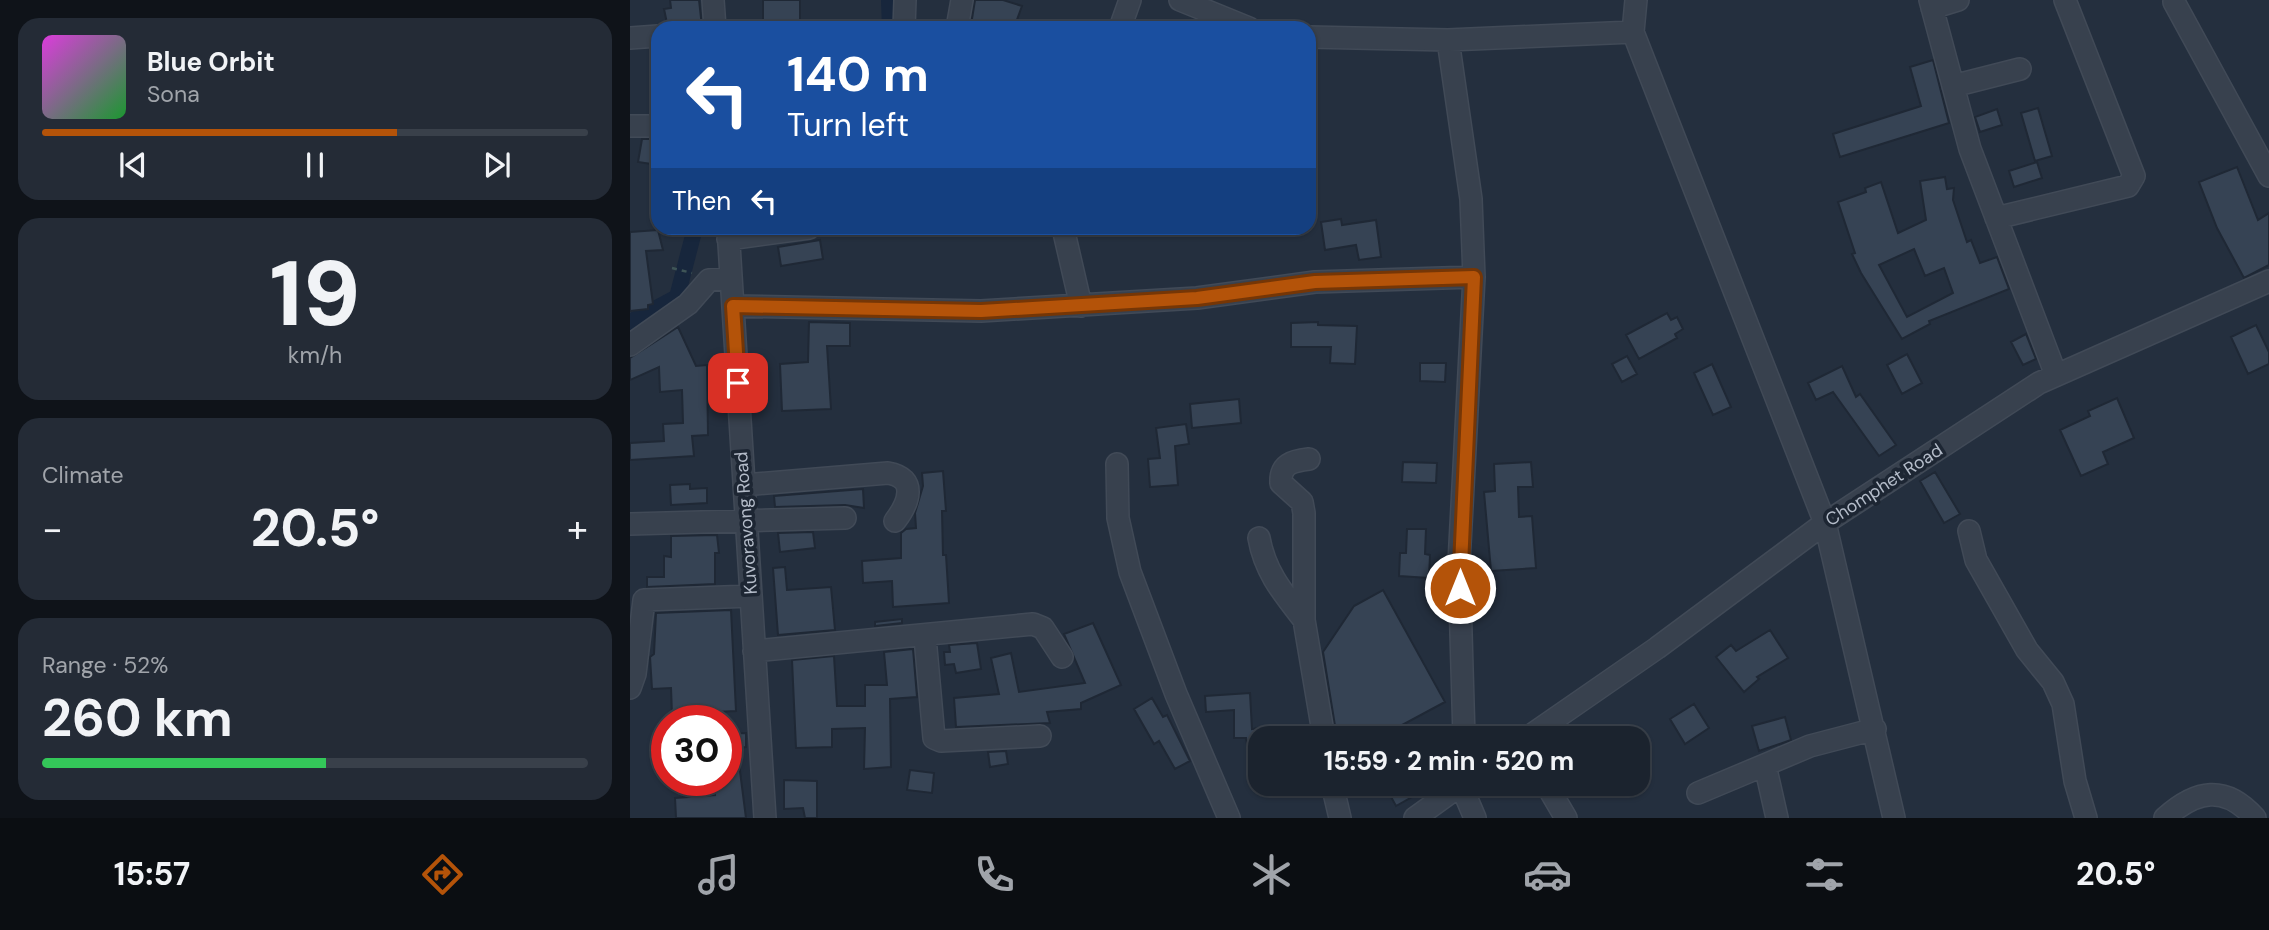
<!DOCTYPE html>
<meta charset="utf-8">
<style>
:root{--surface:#1b232e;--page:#242b36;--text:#f1f3f6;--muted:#a0a4aa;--line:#39404a;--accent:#b45309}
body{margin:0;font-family:"DM Sans",sans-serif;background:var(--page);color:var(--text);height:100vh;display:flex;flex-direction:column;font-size:26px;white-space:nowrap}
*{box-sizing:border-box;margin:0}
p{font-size:23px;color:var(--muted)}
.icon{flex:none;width:38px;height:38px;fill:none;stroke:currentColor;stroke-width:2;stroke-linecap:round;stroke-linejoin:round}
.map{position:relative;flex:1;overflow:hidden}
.sheet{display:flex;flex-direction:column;gap:18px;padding:18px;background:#0f1319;width:630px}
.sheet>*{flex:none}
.top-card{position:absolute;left:21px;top:21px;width:665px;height:214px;border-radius:21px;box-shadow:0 2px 5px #0004,0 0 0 2px var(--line);background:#1a4fa0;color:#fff;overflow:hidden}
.speed{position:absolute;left:21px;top:705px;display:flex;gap:14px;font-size:35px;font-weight:700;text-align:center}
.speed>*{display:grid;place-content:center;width:91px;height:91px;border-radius:50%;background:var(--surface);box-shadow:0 2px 5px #0004,0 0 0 2px var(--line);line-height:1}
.speed .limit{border:10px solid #d22;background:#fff;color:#111}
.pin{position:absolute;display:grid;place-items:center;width:60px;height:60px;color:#fff;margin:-30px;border-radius:14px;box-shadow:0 4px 10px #0006}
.me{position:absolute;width:77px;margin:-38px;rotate:0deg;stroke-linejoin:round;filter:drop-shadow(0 0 5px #0008)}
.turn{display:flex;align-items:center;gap:24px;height:147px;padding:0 21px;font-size:32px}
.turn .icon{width:91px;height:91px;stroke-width:2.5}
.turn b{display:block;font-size:49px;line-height:60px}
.then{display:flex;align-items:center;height:66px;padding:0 21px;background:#0003;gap:14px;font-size:26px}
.big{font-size:52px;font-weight:700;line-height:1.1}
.sheet .card{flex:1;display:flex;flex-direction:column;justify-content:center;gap:10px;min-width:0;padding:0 24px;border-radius:21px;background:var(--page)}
.sheet .dial{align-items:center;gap:0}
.dial b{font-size:91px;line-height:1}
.song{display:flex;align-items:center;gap:21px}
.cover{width:84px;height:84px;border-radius:10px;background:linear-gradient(135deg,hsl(300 70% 55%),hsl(130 70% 35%))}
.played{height:7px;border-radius:4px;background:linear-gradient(90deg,var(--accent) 65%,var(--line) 65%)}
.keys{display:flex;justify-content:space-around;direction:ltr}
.heat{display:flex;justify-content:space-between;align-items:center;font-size:38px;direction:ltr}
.charge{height:10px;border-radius:5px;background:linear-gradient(90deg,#34c759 52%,var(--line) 0)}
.trip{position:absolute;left:618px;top:726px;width:402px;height:70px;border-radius:21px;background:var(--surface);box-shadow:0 2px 5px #0004,0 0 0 2px var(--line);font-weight:700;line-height:70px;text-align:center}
.tab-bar{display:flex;height:112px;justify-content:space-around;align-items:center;background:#0b0e12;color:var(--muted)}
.tab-bar .icon{width:49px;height:49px}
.tab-bar .current{color:var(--accent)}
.tab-bar b{font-size:32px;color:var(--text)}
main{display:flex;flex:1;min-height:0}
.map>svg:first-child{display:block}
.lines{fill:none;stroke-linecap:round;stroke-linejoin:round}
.canal{stroke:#17263c;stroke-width:16}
.building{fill:#364354;stroke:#1f2835;stroke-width:2;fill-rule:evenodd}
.minor-casing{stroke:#414a57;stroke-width:24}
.path{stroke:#3f5557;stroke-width:2.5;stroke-dasharray:5 5;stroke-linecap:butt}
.minor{stroke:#38414e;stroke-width:21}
.route-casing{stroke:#753606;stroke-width:18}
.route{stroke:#b45309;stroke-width:12}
.labels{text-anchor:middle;stroke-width:7;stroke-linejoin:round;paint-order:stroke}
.street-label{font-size:18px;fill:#b4bcc9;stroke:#1d2633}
</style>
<main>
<section class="sheet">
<div class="card">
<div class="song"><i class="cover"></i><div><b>Blue Orbit</b><p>Sona</p></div></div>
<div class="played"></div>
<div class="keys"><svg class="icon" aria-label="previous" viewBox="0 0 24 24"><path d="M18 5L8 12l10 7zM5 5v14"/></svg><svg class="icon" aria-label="pause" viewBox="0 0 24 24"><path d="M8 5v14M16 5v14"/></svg><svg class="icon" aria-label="next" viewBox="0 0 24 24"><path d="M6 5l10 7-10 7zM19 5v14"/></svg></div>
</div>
<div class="card dial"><b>19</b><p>km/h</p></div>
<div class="card"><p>Climate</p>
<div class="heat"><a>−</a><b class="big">20.5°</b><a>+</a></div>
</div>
<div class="card"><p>Range · 52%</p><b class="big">260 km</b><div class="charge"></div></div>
</section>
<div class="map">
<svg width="1639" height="818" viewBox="0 0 1639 818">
<rect width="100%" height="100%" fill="#242f3e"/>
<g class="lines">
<path class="canal" d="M259,0L260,28
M0,322L47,297L65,228"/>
</g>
<path class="building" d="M40,0H69L72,27L38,28L34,9L41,8Z
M133,0H170V21L133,22Z
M345,0H373L392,6L384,28L341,25Z
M1303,60L1319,123L1210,157L1203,134L1291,106L1280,67Z
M1408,108L1422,156L1405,161L1391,113Z
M1367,109L1372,125L1350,132L1345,117Z
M12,139H28V165L8,162Z
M1407,162L1412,178L1384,187L1379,171Z
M1607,167L1628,220L1639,213V265L1614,278L1587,228L1569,182Z
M1315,177L1317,189L1324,188L1323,200L1337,242L1341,240L1350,263L1367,257L1379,289L1299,321L1300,324L1272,339L1231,273L1222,254L1225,253L1208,202L1236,192L1235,188L1251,182L1268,233L1296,220L1290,181ZM1284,249L1295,276L1314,268L1323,293L1277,317L1249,265Z
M711,219L712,225L746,220L751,257L729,260L726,245L695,250L691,222Z
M28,230L33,250L16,251L23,304L18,305V309L0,311V232Z
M190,240L193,259L151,266L148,247Z
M1037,313L1041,320L1047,317L1053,329L1045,334L1047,338L1009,359L996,335Z
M179,322L220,323V346H197L201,409L152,411L150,364L178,362Z
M688,322V325L727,326L725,364L700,363L701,347H661V323Z
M1626,325L1639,352V364L1618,374L1601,337Z
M48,327L66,366L77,365L78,435L62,436L64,456L0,460V443L34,441L33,424L53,423L52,390L30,392L29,367L0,380V358Z
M1396,334L1406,359L1393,365L1381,342Z
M1277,354L1292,383L1272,394L1257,365Z
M997,356L1007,374L992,382L982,364Z
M790,363H816L815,382L790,381Z
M1082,364L1101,407L1083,415L1064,373Z
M1212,366L1226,397L1230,394L1266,445L1249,456L1203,392L1186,400L1178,383Z
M1487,398L1504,438L1473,452L1478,464L1451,476L1430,430L1460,416L1458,411Z
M609,399L611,423L562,428L560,404Z
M556,424L559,444L545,446L548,485L520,487L518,459L530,458L526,428Z
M773,462L807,463L806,483L772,482Z
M901,462L903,487H888L889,517L902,516L906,568L861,571L854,492L865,491L864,464Z
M313,471L316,511H312L313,555H316L319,603L263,607L262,581L233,583L232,561L271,558V533L276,529L286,528L285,513L293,486L292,473Z
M1305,472L1330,514L1314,523L1290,481Z
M60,484V489L77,488V503L41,505L40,485Z
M233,489L234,508L215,505L145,507L144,496Z
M777,529H796L795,554L800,555L799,578L769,576L770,553H776Z
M183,532L185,548L150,552L148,533Z
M87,535L89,553H85V584L17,587V577H34V556L41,557V536Z
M155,567L157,590L201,587L205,630L148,635L143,568Z
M753,590L815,702L748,738H707L693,652L724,606Z
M101,610L106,711L42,714L41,688L22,689L20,657L24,654L26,613Z
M272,619V623L245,626V622Z
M463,623L491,685L451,703V709L417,712L420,723L326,727L324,698L369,694L361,658L381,653L389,692L455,683L434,634Z
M1140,630L1158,658L1127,677L1129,679L1114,692L1086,657L1101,645L1106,651Z
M347,643L351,669L326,673L324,664L315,665L314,652H320L319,645Z
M283,649L287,697L260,699L261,767L234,769L235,728L202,729V747L166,748L162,660L204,656L207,706H235V685H257L254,652Z
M620,693L622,729L642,726L644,738H630V784H623L616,738H604V710L576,712L575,696Z
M522,698L533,717L537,715L560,761L545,769L529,741L524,744L504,709Z
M1064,704L1079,728L1055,744L1040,719Z
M1155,717L1161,740L1129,751L1122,726Z
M116,733V747L107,748L116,818H46L45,798L85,795L84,780H96V734Z
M376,751L378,764L360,767L358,752Z
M280,770L304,773L302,793L277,790Z
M154,780L187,781V818H175L173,808L154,809Z
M754,784H784L789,793L766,806Z"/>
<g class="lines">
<g class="minor-casing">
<path id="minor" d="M83,0L85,28
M550,0L619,28
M1006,0L1003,32L1195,523L1264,818
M1300,0L1340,149L1426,375
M1544,2L1639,176
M1302,8L1328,0
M274,28L275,0
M327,28L332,0
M490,28L500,0
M679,37L818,40L1003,32
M0,38L28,36
M818,40L841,199L844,277L829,563L834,738
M1323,86L1390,69
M0,126H28
M1366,218L1498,186L1504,176L1435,0
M98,228L135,818
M433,228L451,306
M98,239L179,228
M103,306L351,311L567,298L685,282L844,277
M0,345L58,304L79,280L101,278
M679,459C662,461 650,464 651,483L672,502L674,513V620L694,738
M487,464L488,518L500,572L546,694L599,818
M114,485L258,473C288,478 279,503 265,521
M0,524L215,518
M1339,531L1346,560L1397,650L1423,682L1433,704L1445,781L1456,818
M629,538C635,572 653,593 674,620
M295,637L304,738L311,741L410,736
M124,651L403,624L413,628L432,657
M0,688L5,674L14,600L121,596
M897,738L1027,648L1195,523L1409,383L1639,281
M1135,765L1147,818
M702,784L710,818
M916,784L936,818
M831,785L845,818
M1068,793L1180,746L1245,729
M785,818L832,784
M1535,818C1566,790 1595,784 1625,818"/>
</g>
<path class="path" d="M42,268L62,273"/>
<use href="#minor" class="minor"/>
</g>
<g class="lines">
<g class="route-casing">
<path id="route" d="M108,383L103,306L351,311L567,298L685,282L844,277L830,588"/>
</g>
<use href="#route" class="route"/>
</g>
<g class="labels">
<g class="street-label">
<text transform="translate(1254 485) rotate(-33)" y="6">Chomphet Road</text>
<text transform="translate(116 523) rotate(-94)" y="6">Kuvoravong Road</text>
</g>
</g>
</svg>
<div class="speed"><div class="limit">30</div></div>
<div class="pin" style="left:108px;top:383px;background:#d93025"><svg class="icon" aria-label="arrive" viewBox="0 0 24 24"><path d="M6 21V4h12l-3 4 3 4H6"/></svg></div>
<svg class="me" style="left:830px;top:588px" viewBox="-20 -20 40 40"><circle r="17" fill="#b45309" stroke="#fff" stroke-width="3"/><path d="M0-11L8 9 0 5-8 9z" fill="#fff"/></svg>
<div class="trip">15:59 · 2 min · 520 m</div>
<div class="top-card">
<div class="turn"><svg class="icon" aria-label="left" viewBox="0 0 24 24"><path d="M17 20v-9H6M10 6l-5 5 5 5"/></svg><div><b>140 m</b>Turn left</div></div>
<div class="then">Then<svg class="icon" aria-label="left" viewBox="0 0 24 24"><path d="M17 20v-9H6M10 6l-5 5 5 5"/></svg></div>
</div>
</div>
</main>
<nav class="tab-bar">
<b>15:57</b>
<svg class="icon current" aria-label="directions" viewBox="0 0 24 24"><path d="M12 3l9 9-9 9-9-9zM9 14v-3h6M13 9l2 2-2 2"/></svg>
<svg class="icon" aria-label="music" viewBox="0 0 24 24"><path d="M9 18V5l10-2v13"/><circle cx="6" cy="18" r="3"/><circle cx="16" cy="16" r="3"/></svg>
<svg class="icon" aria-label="phone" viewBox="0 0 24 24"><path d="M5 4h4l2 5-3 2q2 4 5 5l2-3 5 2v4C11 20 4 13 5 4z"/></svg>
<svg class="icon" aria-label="climate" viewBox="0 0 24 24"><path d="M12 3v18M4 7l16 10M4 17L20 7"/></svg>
<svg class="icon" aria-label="car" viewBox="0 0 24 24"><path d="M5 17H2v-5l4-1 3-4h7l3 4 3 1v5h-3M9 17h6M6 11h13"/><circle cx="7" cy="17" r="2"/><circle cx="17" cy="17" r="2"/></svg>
<svg class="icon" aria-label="filters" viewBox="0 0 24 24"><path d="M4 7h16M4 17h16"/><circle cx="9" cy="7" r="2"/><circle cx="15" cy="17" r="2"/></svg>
<b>20.5°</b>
</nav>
